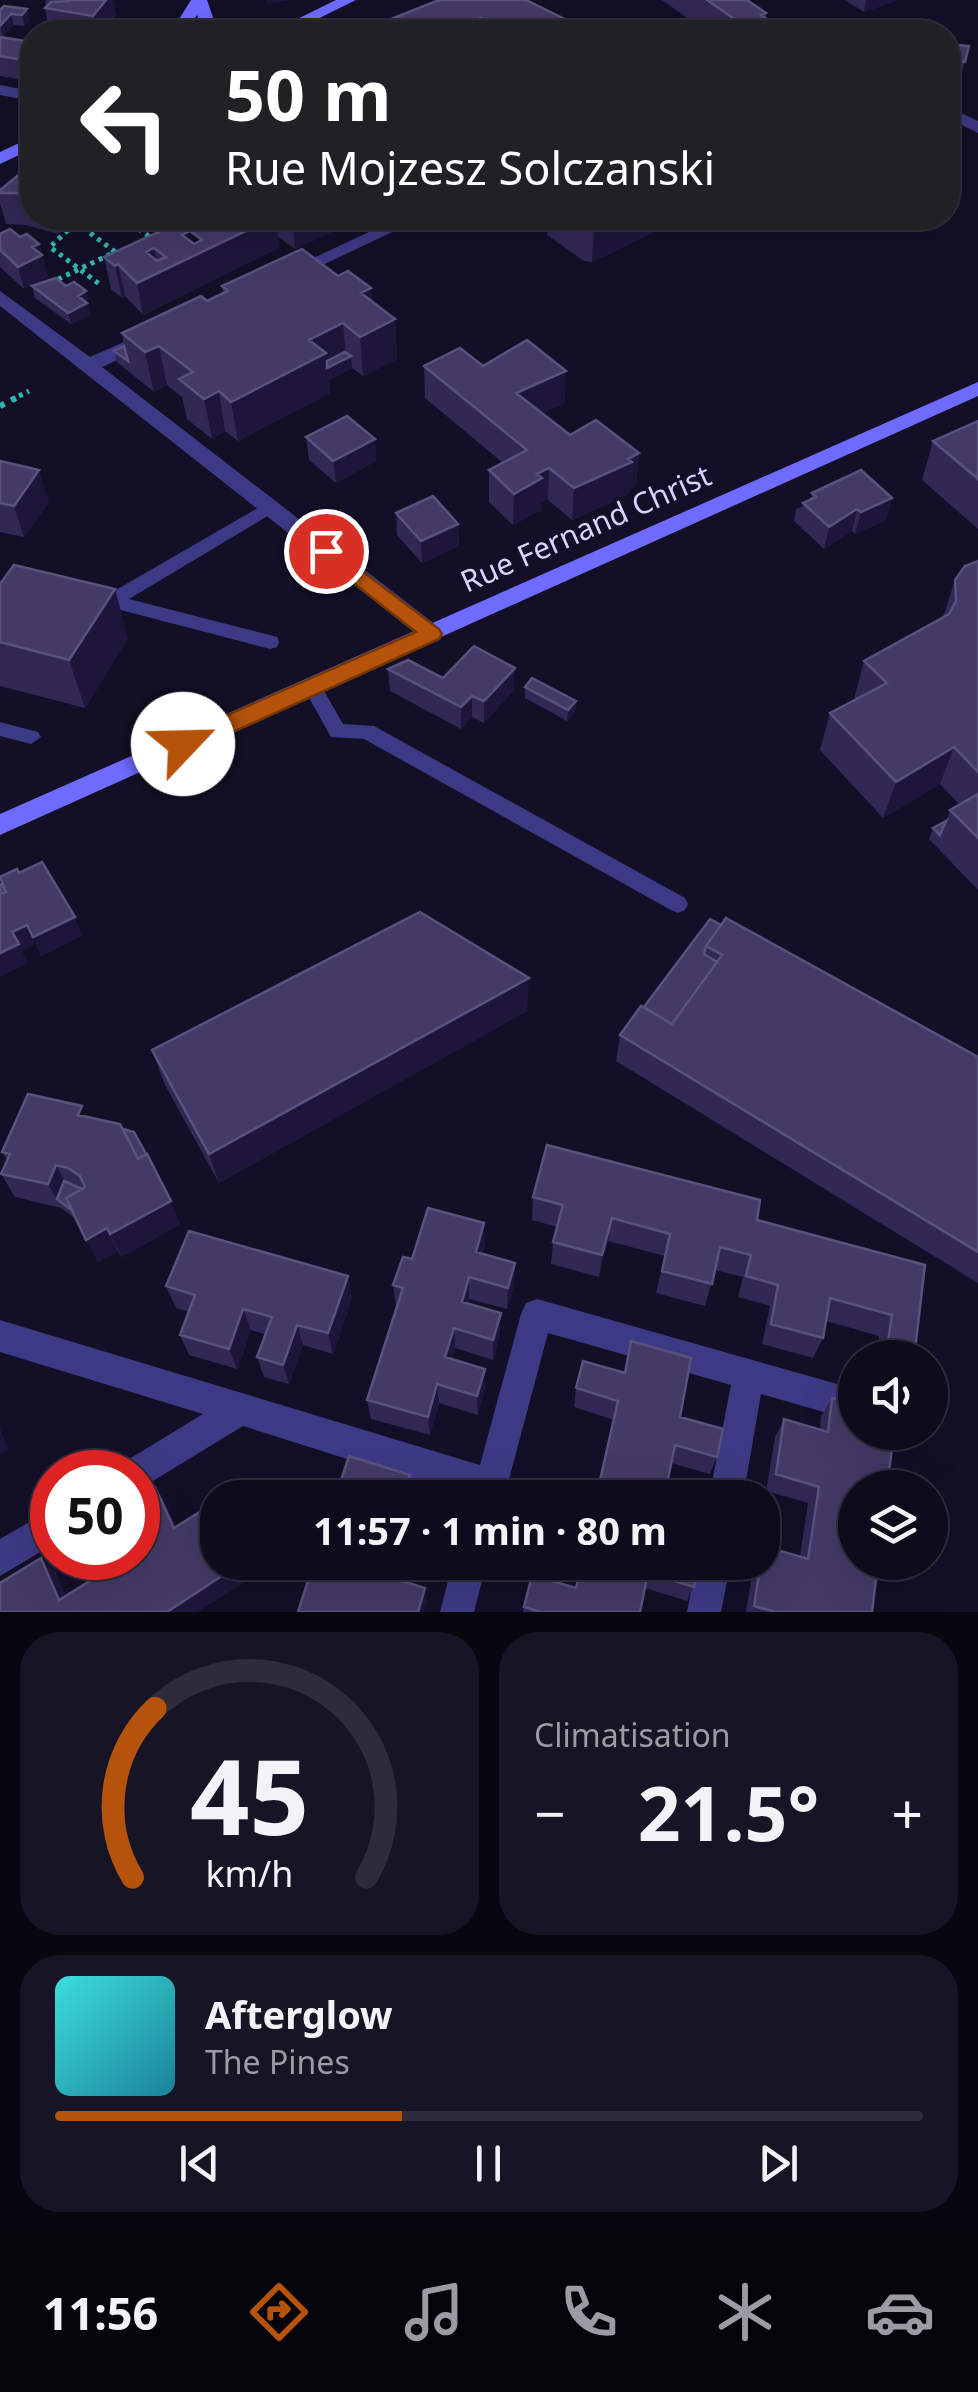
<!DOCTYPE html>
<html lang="fr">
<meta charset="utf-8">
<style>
:root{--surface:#0e0b1c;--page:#171425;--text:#f1f3f6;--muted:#9b9ba3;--line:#2e2b3b;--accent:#b45309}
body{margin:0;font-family:"Noto Sans",sans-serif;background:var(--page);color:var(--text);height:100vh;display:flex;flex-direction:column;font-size:38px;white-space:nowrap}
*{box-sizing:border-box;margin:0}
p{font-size:32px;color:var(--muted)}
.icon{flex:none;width:55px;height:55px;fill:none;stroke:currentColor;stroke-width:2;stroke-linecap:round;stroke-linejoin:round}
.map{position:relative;height:1612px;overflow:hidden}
.sheet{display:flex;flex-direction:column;gap:20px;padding:20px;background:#08060f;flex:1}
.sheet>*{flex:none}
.hud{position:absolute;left:20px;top:20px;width:940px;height:210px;border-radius:40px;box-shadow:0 10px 40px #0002,0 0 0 2px var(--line);background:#202124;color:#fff;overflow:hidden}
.buttons{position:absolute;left:838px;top:1340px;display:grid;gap:20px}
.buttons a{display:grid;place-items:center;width:110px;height:110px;border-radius:50%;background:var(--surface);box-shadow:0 10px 40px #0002,0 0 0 2px var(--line);font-size:50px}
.speed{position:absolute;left:30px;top:1450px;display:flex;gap:20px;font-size:50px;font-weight:700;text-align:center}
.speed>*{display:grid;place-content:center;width:130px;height:130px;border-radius:50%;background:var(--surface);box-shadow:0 10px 40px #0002,0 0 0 2px var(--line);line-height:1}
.speed .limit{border:15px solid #d22;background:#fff;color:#111}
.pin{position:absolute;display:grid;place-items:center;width:85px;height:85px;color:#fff;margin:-42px;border:5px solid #fff;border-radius:50%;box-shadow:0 2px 10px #0007}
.me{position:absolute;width:110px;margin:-55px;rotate:66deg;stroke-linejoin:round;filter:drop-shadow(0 0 8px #0008)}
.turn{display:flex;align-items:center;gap:35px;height:210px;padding:0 40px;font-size:45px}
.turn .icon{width:130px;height:130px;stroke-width:2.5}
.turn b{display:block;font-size:70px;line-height:85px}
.big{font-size:75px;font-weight:700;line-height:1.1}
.sheet .widget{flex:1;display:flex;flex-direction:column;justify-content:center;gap:15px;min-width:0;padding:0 35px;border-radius:40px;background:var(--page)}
.sheet .dial{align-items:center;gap:0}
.dial svg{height:260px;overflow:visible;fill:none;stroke:var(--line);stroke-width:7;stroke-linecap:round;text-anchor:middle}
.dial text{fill:var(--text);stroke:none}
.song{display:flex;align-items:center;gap:30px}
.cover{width:120px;height:120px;border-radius:15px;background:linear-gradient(135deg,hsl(180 70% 55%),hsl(190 70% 35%))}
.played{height:10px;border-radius:5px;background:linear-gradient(90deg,var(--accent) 40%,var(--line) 40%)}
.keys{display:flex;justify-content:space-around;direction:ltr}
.heat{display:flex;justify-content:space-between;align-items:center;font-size:55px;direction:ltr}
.sheet .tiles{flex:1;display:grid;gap:20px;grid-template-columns:1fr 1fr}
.widget:last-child{grid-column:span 2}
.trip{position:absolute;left:200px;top:1480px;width:580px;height:100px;border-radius:40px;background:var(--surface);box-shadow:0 10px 40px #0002,0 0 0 2px var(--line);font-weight:700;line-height:100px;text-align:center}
.tabs{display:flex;height:160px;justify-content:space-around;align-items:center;background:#06040b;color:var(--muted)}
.tabs .icon{width:70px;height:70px}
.tabs .selected{color:var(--accent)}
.tabs b{font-size:45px;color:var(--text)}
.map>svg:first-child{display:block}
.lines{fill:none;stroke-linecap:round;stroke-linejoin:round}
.path-far1{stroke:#2fb8b0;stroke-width:5;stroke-dasharray:4 5;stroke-linecap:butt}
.path{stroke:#2fb8b0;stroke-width:6;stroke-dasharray:5 8;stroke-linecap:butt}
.lane{fill:#3d3a85;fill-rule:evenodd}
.street{fill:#3d3a85;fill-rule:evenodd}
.secondary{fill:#6f6bff;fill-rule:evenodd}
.wall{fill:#312854;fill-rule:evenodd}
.shaded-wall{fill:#1d163a}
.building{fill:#433a66;stroke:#5a527e;stroke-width:2.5;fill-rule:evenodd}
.route{fill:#b45309;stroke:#753606;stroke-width:2.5}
.labels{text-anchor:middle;stroke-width:8;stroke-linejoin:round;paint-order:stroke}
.street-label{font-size:30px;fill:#d9d4ff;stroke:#130f26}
</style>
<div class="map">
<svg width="978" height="1612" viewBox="0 0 978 1612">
<rect width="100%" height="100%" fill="#130f26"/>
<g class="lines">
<path class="path-far1" d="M81,218L50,247L102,286
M124,218L155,241
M76,222L119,255
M50,283L111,254
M11,400L29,391"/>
<path class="path" d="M0,406L16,398"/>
<path class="lane" d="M270,501L276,503L279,507L276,511L129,599L277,637L279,642L277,647L270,649L94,603L85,597L94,591L109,594Z
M312,680L319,682L343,724L374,726L685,898L688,904L685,910L678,913L671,910L364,739L331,737L303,687Z
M0,722L38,732L41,737L31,744L0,736Z"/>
<path class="street" d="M0,85L32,91V101L0,95Z
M948,107L978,121V133L948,118Z
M399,218H422L295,278L288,280L279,274Z
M0,291L90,357L140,335H154V343L102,367L440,628L443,634L440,640H424L0,306Z
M537,1299L855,1389V1421L761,1394L743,1498H709L731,1385L548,1333L504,1498H470L243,1426L138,1490V1472H122L126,1461L203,1414L0,1352V1320L480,1465L521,1314L526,1303Z
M52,1509V1545L0,1576V1539Z
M453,1562H487L474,1612H440Z
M697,1562H731L721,1612H687Z"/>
<path class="secondary" d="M207,0L218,32H204L197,15L185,32H171L191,0Z
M336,0H356L291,32H271Z
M32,137V149L0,164V152Z
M978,382V396L0,835V814Z"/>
</g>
<path class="wall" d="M45,0H113L116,15L101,32H59L49,30L45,8L46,7Z
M439,0L591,32H377L376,25Z
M662,0H747L766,13V19L782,30V32H707Z
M845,0H898L864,12Z
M27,9L29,21L24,26L14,25L3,37L0,36V10Z
M0,37L32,42V82L0,76Z
M948,44L969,46L962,73L948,72Z
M32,164V218H74L58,234L26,225L6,224L0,203V190Z
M230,218H375V221L359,229L350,223L295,249L278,237L279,248L143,315L125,296L122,298L111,289L104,257L217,219L229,227L238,223ZM190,231L202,240L194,244L182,235Z
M548,218H683L592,262L584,261L547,235Z
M0,234L20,237L39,244L48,277L24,289L0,267Z
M32,286L89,303L87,304L90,315L71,324L35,298Z
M222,286L372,302L395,319L397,359L363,376L352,368L329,380L330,393L238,441L225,431L212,439L187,419L182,397L167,385L154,392L117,362L114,351L124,346L122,333L207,301L223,294Z
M424,366H483L565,403L542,413L570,435L639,453L636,485L630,489L629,494L572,520L548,500L541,503V510L513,525L489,502V470L503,463L425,398Z
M978,421V529L922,480L933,441Z
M306,437L375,439L376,461L336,483L309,460Z
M0,461L49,502L24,537L0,532Z
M812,493L892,498L886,520L855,534L852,531L824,549L794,521L796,509L802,507L803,503L810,500Z
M396,513L458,524L459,546L422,563L397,535Z
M978,561V890L929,839L933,828L946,821L950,810L959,804L940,784L883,818L820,750L830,713L855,700L854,699L864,661L943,617L955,580Z
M128,638L85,708L0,686V642Z
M388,669L443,678L514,690L484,723L472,717L461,729L390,691Z
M525,687L576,701L575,712L567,721L525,698Z
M710,919L978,1057V1283L616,1061L620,1035L644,1007Z
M527,1011L219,1183L164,1083L152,1050Z
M86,1116L180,1224L122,1257L118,1251L98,1262L76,1219L61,1208L15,1197L1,1174L7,1160L2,1152Z
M533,1197L757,1220L925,1265L914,1358H876L879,1336L826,1321L823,1338L813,1358L762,1344L770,1306L738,1297L743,1277L715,1270L705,1306L656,1293L665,1256L608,1241L599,1277L551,1264L553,1242L557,1227L532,1220Z
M485,1246L482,1254L514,1284L507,1309L469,1299L468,1304L500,1334L493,1360L455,1348L452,1359L485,1388L478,1415L439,1403L430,1435L371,1419L367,1400L396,1307L393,1285L412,1259Z
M166,1286L352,1297L333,1354L303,1345L289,1384L264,1377L257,1357L265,1334L251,1330L237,1369L189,1355L180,1335L189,1312L176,1308Z
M576,1388L680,1417L717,1457L710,1474L671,1463L614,1420L574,1407Z
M832,1398L872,1612H746L754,1562H762L764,1546L800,1556L808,1503L766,1491L775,1437L784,1419L820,1429L821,1416Z
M419,1562H438L436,1568Z
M698,1562L694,1587L687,1601L645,1588L640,1612H523L524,1607L576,1588Z"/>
<path class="shaded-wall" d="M106,0H113L116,15L101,32H96L93,16Z
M267,0H291L267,4Z
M866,0H898L864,12Z
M27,9L29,21L24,26L22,15Z
M11,14L14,25L3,37L0,26Z
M481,18V32H447Z
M79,24L81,32H72Z
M32,44V71L20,70L23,81L17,59Z
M54,218H74L58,234Z
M273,218H276L279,248L143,315L137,283L146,252L154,248L159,272Z
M292,218H350V223L295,249Z
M358,218H375V221L359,229Z
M620,218H683L592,262L594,230Z
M39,244L48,277L24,289L18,267L32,247Z
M118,264L125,296L122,298L115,266Z
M371,288L374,328L361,293Z
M86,291L90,315L71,324L68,313L78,296Z
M395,319L397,359L363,376L360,337Z
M343,323L346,359L351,356L352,368L329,380L330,393L238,441L231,402L309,340Z
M159,346L167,385L154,392L145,352Z
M566,371L565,403L516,425V393Z
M219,391L225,431L212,439L204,399Z
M375,439L376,461L336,483L333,461Z
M639,453L636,485L630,489L629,494L572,520L574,488Z
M549,468L548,500L541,503V510L513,525L514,494L537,474Z
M39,470L49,502L24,537L14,506Z
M892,498L886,520L855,534L861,512Z
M857,509L852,531L824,549L829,527Z
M458,524L459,546L422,563L421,541Z
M115,589L128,638L85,708L69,660Z
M515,668L514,690L484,723V701Z
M472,696V717L461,729V707Z
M576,701L575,712L567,721L568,710Z
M954,747L940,784L883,818L896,782Z
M75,917L82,936L41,957L33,937Z
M27,925L35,945L22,951L28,963L0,977V953L12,932Z
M529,978L527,1011L219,1183L209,1154Z
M56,1165L69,1189L57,1199L48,1184Z
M171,1201L180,1224L122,1257L110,1234Z
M612,1218L608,1241L599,1277L602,1255Z
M484,1223L485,1246L477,1274L476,1252Z
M107,1228L118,1251L98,1262L86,1240Z
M515,1263L514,1284L507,1309L508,1288Z
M348,1276L352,1297L333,1354L328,1333Z
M469,1277V1299L462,1323V1302Z
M243,1309L251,1330L237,1369L229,1349Z
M501,1313L500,1334L493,1360V1340Z
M297,1325L303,1345L289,1384L283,1365Z
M454,1328L455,1348L447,1377L445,1357Z
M485,1369V1388L478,1415L477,1396Z
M437,1384L439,1403L430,1435L428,1417Z
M0,1428L9,1450L0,1454Z
M410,1475L413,1492L411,1498H403Z
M155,1487L166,1504L184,1543L174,1528Z
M41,1558L56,1572L73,1612L59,1600Z
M232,1562H233L243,1583L198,1612H167Z
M384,1562H392L384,1588L380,1574Z
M425,1588L427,1601L424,1612H418Z"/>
<path class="building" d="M65,0H106L93,16L45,8L51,2L70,1Z
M439,0H526L591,32H508L481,18L447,32H389L376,25Z
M707,0H747L766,13L761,15L782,30L776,32H710L714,31L707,27L733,18Z
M4,6L27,9L22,15L11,14L0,26V10Z
M66,22L79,24L72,32L58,30Z
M0,37L32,42V44L17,59L0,56Z
M948,44L969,46L965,62L948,60Z
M32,57V72L20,70Z
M32,164V197L17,193H0V190Z
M189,218H220L217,219L229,227L238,223L230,218H273L137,283L118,264L115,266L104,257ZM190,231L202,240L194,244L182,235ZM154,248L166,257L157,261L146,252Z
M568,218H620L594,230H586Z
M10,229L20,237L27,234L39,244L32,247L42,255L18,267L0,250V234Z
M302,249L338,276L348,271L371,288L361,293L395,319L360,337L343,323L309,340L326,353L231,402L219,391L204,399L179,379L193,372L159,346L145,352L122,333L201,296L207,301L228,291L222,286Z
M56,278L66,286L74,282L86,291L78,296L87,303L68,313L32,286Z
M527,340L566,371L516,393L570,435L596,420L639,453L628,459L632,462L574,488L549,468L537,474L542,478L514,494L489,470L527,450L424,366L460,348L483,366Z
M124,346L128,361L114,351Z
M345,352L351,356L327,368V361Z
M347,416L375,439L333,461L306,437Z
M978,421V479L933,441Z
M0,461L39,470L14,506L0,503Z
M861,470L892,498L861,512L857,509L829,527L803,503L816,497L812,493Z
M433,496L458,524L421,541L396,513Z
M978,561V772L954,747L896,782L830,713L887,683L864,661L949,614L956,601L955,580L965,566Z
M14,565L115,589L69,660L0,642V584Z
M474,646L515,668L484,701L472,696L461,707L388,669L408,660L443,678Z
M532,678L576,701L568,710L525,687Z
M978,794V838L950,810Z
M946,821L940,835L933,828Z
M42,862L75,917L33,937L27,925L12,932L19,944L0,953V894L6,892L0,877L17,869L19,873Z
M2,884L6,892L0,894V885Z
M420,912L529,978L209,1154L152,1050Z
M726,918L978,1057V1252L620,1035L641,1006L672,1024L722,955L706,946Z
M710,919L721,925L706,946L704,954L717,962L672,1024L644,1007Z
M28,1094L82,1106L78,1115L120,1124L138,1159L147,1154L171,1201L110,1234L107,1228L86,1240L66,1198L85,1187L80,1176L68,1168L56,1165L48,1184L1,1174L10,1154L2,1152Z
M123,1129L134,1132L146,1154L138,1159Z
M547,1145L760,1200L757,1220L925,1265L914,1358H896L886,1355L892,1315L830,1298L823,1338L771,1324L778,1285L746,1276L751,1255L720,1247L712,1284L662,1271L670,1234L612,1218L602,1255L553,1242L563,1205L533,1197Z
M64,1181L82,1189L66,1198L73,1211L57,1199Z
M428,1208L484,1223L476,1252L515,1263L508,1288L469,1277L462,1302L501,1313L493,1340L454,1328L445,1357L485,1369L477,1396L437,1384L428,1417L367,1400L403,1288L393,1285L403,1257L412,1259Z
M189,1231L348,1276L328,1333L297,1325L283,1365L257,1357L272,1317L243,1309L229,1349L180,1335L195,1295L166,1286Z
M631,1341L691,1358L680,1417L723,1429L717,1457L675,1445L664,1498H596L618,1401L576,1388L583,1361L625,1373Z
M832,1398L855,1404V1432H894L887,1488H855V1562H878L872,1612H775L754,1606L761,1562H762L764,1546L808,1559L819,1487L776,1474L784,1419L828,1432Z
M349,1456L410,1475L403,1498H335Z
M155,1487L174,1528L206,1508L218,1533V1562H232L234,1568L167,1612H0V1583L41,1558L59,1600L122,1561L121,1558H138V1498Z
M314,1562H384L380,1574L425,1588L418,1612H298Z
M582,1562H698L694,1587L648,1573L640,1612H541L524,1607L532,1575L576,1588Z"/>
<path class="route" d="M326,544L439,629L442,634L439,639L191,751H175L172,744L175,738L416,632L319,556L316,551Z"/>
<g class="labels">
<g class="street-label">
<text transform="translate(586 529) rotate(-24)" y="10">Rue Fernand Christ</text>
</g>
</g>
</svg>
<div class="buttons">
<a><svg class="icon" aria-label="sound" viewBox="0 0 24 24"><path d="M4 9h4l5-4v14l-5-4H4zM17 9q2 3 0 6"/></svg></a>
<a><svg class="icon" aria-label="layers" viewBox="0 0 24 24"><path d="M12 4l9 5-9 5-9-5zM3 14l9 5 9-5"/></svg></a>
</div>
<div class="speed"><div class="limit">50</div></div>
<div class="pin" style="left:326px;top:551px;background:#d93025"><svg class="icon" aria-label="arrive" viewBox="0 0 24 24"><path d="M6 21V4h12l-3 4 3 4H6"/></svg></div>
<svg class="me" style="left:183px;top:744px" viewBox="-20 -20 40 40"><circle r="19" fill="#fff"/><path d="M0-13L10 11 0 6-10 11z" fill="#b45309"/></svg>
<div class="trip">11:57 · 1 min · 80 m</div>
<div class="hud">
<div class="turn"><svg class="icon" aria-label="left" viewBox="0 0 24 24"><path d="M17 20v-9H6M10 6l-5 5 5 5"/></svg><div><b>50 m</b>Rue Mojzesz Solczanski</div></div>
</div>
</div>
<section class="sheet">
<div class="tiles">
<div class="widget dial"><svg viewBox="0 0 100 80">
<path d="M14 69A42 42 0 1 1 86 69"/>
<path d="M14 69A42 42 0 0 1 21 17" stroke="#b45309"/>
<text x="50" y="56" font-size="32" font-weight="700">45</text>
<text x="50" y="72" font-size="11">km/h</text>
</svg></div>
<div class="widget"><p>Climatisation</p>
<div class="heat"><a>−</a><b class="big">21.5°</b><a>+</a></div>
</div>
<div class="widget">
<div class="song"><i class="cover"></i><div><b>Afterglow</b><p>The Pines</p></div></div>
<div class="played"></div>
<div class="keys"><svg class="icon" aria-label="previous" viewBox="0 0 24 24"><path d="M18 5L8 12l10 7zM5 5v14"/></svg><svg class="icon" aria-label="pause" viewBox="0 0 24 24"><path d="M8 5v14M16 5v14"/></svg><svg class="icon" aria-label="next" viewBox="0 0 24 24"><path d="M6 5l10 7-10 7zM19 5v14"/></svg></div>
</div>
</div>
</section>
<nav class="tabs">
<b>11:56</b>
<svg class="icon selected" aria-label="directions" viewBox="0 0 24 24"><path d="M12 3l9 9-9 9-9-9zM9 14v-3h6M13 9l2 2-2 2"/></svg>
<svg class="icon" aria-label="music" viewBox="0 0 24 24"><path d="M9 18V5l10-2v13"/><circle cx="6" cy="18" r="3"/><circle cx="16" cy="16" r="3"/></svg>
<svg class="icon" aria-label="phone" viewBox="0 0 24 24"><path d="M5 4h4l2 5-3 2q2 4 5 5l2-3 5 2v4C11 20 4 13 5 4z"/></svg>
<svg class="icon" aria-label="climate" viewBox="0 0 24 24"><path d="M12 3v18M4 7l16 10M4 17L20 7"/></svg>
<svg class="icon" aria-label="car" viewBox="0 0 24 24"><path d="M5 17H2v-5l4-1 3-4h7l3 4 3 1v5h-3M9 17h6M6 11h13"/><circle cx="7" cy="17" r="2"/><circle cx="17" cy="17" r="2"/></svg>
</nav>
